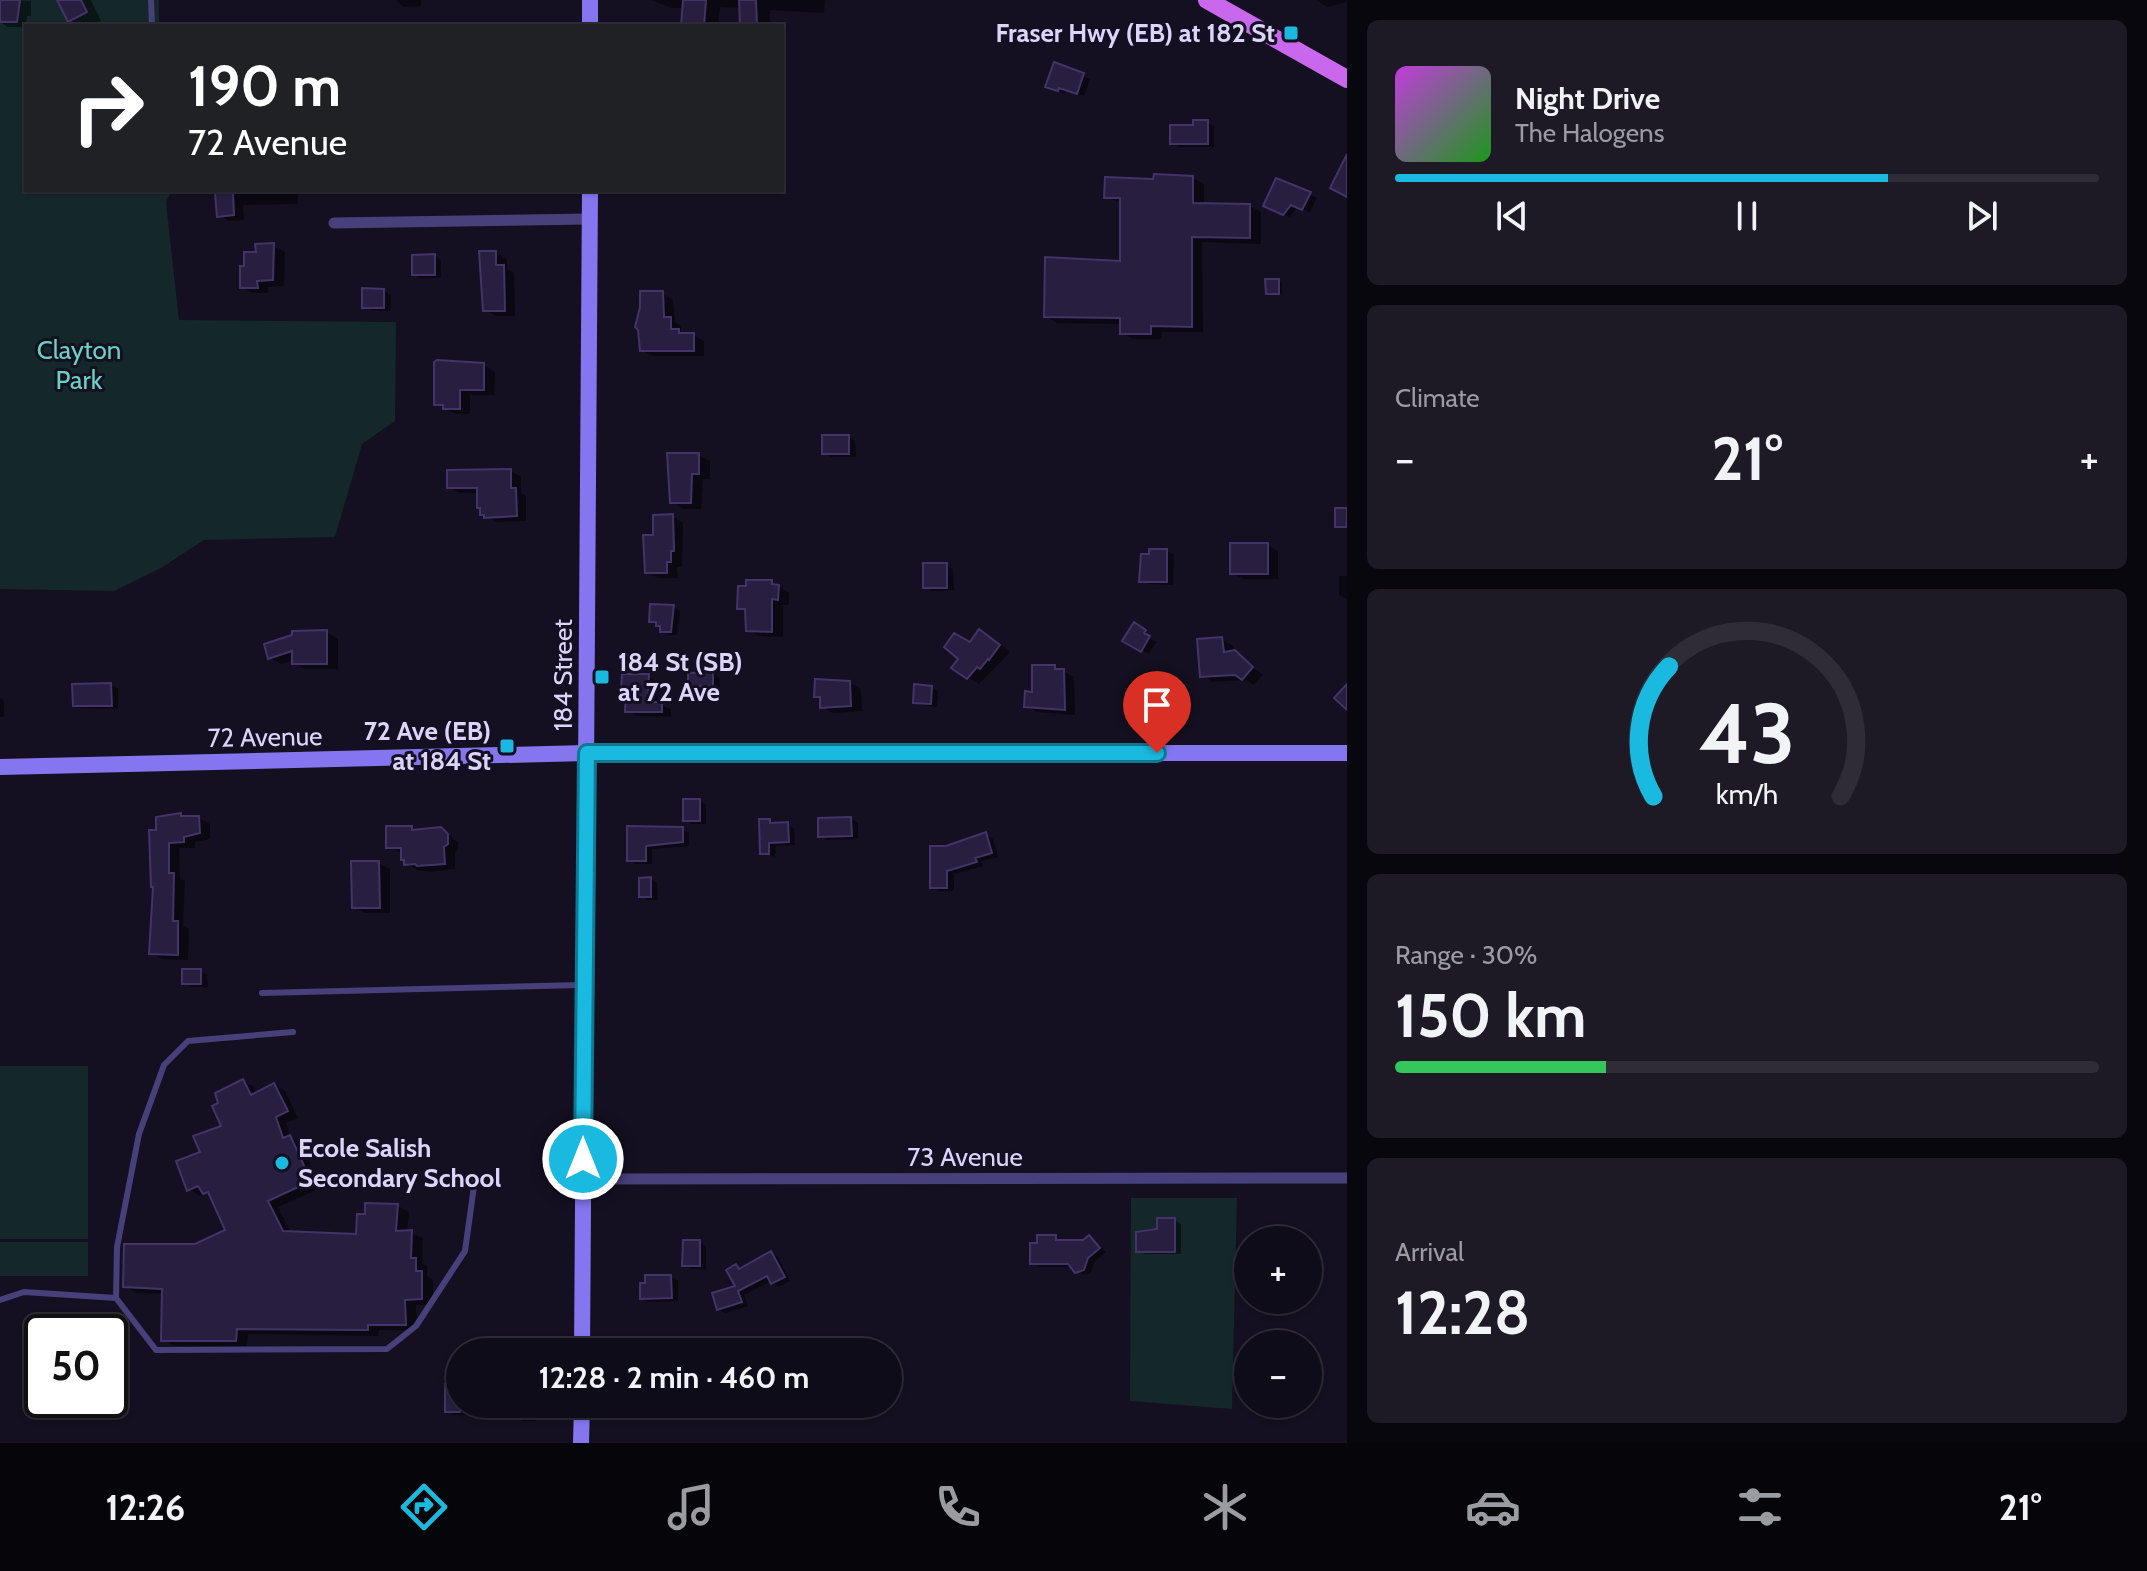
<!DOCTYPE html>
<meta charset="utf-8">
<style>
:root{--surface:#0f0c19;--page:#1d1a26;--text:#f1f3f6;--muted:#9b9ba2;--line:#2f2c38;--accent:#1ab9e0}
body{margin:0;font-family:Cabin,sans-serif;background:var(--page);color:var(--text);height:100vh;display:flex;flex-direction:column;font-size:30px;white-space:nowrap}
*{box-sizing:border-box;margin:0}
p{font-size:26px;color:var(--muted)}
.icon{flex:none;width:44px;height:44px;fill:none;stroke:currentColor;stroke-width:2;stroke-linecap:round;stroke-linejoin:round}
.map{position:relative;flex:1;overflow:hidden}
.drawer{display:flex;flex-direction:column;gap:20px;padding:20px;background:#08070e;width:800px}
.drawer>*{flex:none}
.hud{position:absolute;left:24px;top:24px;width:760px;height:168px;border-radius:0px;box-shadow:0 2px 6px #0004,0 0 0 2px var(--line);background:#202124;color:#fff;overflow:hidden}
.tools{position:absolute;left:1234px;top:1226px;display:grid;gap:16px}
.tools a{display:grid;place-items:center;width:88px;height:88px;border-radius:50%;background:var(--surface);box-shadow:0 2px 6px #0004,0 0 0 2px var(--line);font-size:40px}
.speed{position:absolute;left:24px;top:1314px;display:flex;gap:16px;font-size:40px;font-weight:700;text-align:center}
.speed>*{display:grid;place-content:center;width:104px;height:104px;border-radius:50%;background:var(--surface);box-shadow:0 2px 6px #0004,0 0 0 2px var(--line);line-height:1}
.speed .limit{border:4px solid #111;border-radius:12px;background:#fff;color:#111}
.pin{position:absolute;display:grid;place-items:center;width:68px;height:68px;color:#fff;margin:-82px -34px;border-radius:50% 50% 50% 0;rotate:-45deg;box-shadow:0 0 8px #0007}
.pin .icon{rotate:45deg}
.me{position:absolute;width:88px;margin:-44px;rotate:0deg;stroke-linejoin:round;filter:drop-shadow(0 0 6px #0008)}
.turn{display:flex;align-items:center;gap:28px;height:168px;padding:0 32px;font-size:36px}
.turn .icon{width:104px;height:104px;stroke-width:2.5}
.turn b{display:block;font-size:56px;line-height:68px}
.big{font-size:60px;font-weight:700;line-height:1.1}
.drawer .widget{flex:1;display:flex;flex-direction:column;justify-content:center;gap:12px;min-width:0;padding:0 28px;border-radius:12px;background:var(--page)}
.drawer .dial{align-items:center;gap:0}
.dial svg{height:208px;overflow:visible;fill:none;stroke:var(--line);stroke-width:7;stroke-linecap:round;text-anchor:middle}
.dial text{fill:var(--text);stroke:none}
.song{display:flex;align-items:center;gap:24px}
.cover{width:96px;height:96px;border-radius:12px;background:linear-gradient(135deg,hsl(290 70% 55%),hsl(120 70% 35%))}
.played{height:8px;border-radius:4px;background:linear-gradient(90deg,var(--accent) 70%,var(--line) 70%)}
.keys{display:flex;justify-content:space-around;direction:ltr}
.heat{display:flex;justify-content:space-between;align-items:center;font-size:44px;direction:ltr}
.charge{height:12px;border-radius:6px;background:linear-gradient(90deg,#34c759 30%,var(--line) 0)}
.trip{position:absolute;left:446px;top:1338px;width:456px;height:80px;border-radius:40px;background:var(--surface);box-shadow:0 2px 6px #0004,0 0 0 2px var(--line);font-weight:700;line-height:80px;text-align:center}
.tabs{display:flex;height:128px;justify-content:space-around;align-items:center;background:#06050a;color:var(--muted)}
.tabs .icon{width:56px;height:56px}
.tabs .on{color:var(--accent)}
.tabs b{font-size:36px;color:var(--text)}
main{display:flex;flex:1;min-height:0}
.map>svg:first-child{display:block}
.green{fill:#14282a}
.shadow{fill:#0007}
.building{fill:#281e3f;stroke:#433369;stroke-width:2}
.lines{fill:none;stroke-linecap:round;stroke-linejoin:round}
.lane{stroke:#48407a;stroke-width:6}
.street{stroke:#48407a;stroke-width:11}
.secondary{stroke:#8576ef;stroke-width:16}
.primary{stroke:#c968ed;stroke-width:18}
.route-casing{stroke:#117892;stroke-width:20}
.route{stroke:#1ab9e0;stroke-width:14}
.poi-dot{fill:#1ab9e0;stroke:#141021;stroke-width:3}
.labels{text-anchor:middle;stroke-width:6;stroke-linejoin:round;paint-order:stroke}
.poi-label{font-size:26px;font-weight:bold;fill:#dcd4fa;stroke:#141021;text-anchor:end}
.park-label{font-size:26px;fill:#69d1c2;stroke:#141021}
.street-label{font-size:26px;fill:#dcd4fa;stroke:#141021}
</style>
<main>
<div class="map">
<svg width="1347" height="1443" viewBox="0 0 1347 1443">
<rect width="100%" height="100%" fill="#141021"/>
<path class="green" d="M0,0H159V26H26V190H172L166,202L179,320L396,322L395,421L362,444L335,537L204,540L161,568L114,591L0,589Z
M0,1066H88V1239H0Z
M1131,1198H1237L1232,1409L1130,1401Z
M0,1242H88V1276H0Z"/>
<path class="shadow" d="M0,0L31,1V16H27L26,27H8L0,22Z
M59,0H91L101,21L91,26H79L70,20Z
M397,0H421V6L404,7L398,3Z
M651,0H683V8H671Z
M696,0H825L824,13L770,10V26H742V8L720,7L718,26H683Z
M1347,0V2L1327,7L1316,0Z
M1055,65L1090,79L1084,96L1066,90L1065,94L1047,86Z
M1207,122L1214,126V147H1179L1172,143L1195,127Z
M1193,178L1204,184V205L1250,206L1261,212V244L1202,242L1203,332H1162V339H1133L1122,333V324L1057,323L1046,316L1122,263V203L1106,197L1155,181Z
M1277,180L1317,198L1310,212L1298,207L1290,217L1272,209Z
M217,190H298V204L243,205L244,220L229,221L219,215Z
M274,246L285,252L284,286L268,287V293H253L242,287L258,254Z
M496,253L507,259V269L514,273L515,316H496L485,310Z
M434,256L441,260V278H420L414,274Z
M1279,281L1282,283V294L1268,293Z
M384,291L391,295L390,311L371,310L364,306Z
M662,293L673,300L675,322L681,326V333L693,335L704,341V356H653L642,350Z
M484,365L495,372L494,395H470V414H456L436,404Z
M849,437L855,441L856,457H831L824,453Z
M698,455L710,461V479H703L701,509H683L672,502Z
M511,471L521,477V493L526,496V521L496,522L486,516L479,493H459L449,487Z
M672,516L683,523L682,567H677L678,578H658L647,572L655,537Z
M1267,545L1278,551V579H1243L1232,573Z
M1167,551L1174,555L1173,585L1148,584L1142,580Z
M946,565L953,569L954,590L932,591L925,587Z
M1339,576H1347V599L1339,595Z
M772,582L789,593V605H783V637L759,636L748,630L747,612L740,608L748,588Z
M674,607L680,611L677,635H669L662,631V627L651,621Z
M1134,625L1151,635L1149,638L1156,642L1149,654L1125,640Z
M326,632L338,639V669H305L294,663V660L281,664L270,658Z
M990,638L1010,652L979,684L954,667L970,644Z
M1221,639L1233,646V652L1263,675L1254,685L1246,680L1213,682L1202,675Z
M1055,667L1074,677L1075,715L1037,712L1026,706Z
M713,674L719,678L720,689H697L690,685Z
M648,676L658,682L657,704L671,709V717L637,716L627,710L628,693L623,691Z
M850,683L861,689L862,711L833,713L822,707V699L816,696Z
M111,685L118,689V709L81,708L75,704Z
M932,688L938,692L937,707L922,705L915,701Z
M0,698L4,700V717H0Z
M699,801L706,805V824H692L685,820Z
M199,818L210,824V839L195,842V848H179L180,879L185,881L183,926L189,929L188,960L162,959L151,953L155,887L151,832Z
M851,819L858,823V839L827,840L820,836Z
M770,821L794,828L795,845L776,846L775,857L762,853Z
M412,828L419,832L440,829L458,842V850L455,853V869L430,872L417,870L406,863L403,853L388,847Z
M629,828L682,829L689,833V846L652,849V864H636L629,860Z
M986,835L993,839L998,857L981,861L983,866L954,874V891H939L932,887L946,848Z
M379,863L390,869V913H365L354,907Z
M651,879L657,883L658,900H648L641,896Z
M200,971L207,975L208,987H191L184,983Z
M243,1081L254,1087L257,1094L274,1085L285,1091L298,1118L286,1123L291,1138L301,1143L321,1188L278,1207L291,1233L357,1236L398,1206L409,1212L407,1232L423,1238L422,1264L427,1266V1276L433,1280V1305H416L417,1330H379L378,1336L248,1334L247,1346H174L163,1340L164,1294L136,1293L125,1286L227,1231L213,1197L206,1193L200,1196L189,1189L203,1154L223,1127Z
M1174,1220L1181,1224V1254H1145L1138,1250Z
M1302,1233L1308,1237L1309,1250L1308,1240H1248L1247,1250V1234Z
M1055,1237L1064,1242H1084L1089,1237L1106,1252L1094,1262L1091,1273L1084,1275L1073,1267H1039L1032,1263Z
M699,1242L706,1246V1269H691L684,1265Z
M771,1253L778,1257L790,1281L779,1287L771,1281L744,1295L748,1306L725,1313L718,1309L738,1287L736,1266L742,1270Z
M671,1277L678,1281V1301L649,1302L642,1298Z
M460,1386V1404L541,1405H536L535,1421H523L516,1417V1414L506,1410H475V1415H454L447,1411Z"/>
<path class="building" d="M0,0H20L17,22H0Z
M57,0H81L87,12L68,22Z
M683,0H706L704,26H681Z
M739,0H756L757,26H740Z
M1054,62L1084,73L1077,94L1059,88L1058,91L1045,87Z
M1193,120H1208V144H1170V125H1193Z
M1347,154V197L1330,188Z
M1154,174L1193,176V203L1250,204V238L1192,237V327L1151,326V334H1120V318L1044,317L1045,257L1120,261V198H1104L1105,177L1153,179Z
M1276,178L1311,192L1302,210L1291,205L1283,215L1263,206Z
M233,192L234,215L217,217L215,193Z
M274,243L273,280L257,281L258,288H240V266H244V252H256L255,244Z
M479,251H496V265H504L505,311H483Z
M435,254V275H412V255Z
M1265,279H1279V294H1266Z
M362,288L384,289V308H362Z
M640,291H663L664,317H671V329H679V333H694V351H640L638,330L635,327L640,307Z
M437,360L484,363V390H460V409H443V405H434V362Z
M822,435H849V454H822Z
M667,453H699V474H692L691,503H670Z
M511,469V488H516L517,516L484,518V515H480V508H477V488H447V470Z
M1335,508H1347V527H1335Z
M673,514L674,551H671V562H667V573H645L643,535H653V515Z
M1230,543H1268V574H1230Z
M1149,549H1167V582H1139L1141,554H1149Z
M923,563H947V588H923Z
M746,580H772V584L779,585L778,600L772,599V632L746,631L745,609H737L738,586H746Z
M650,604L674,605L671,632H660V626H656V622H649Z
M1134,622L1146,630L1144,633L1150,636L1141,652L1122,641Z
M979,629L1000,645L989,660L988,659L980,669L977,667L967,679L951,668L958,659L944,647L954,633L970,642Z
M327,630V664H292V651L268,659L264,644L292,635V631Z
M1222,637L1224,652L1235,650L1253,667L1242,680L1235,675L1200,677L1197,639Z
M1032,665H1055V669H1064L1065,710L1024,707L1025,691L1032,692Z
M713,672V686H688V673Z
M622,674H649L648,702H662V712H625L626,692H621Z
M815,679L850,681L851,706L820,708V697H814Z
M111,683L112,706H73L72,684Z
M914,684L932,686L931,704L913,703Z
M1347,684V710L1334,698Z
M683,799H700V821H683Z
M181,813V816H199L200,833L184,837V842L169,843V873H174L173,921H178V955L149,954L153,887H151L149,830H156V817Z
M851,817L852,836L818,837V818Z
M759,819H770V823L788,822L789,842L769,843V854H760Z
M386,826H412V830L441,827L448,834V844L444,847L445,864L417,866L415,864L404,865V860H401V848H386Z
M627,826L683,827V842L646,846V861H627Z
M986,832L992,853L975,858L977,862L947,871V888H930V846H946Z
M351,861H379L380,908H352Z
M651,877V897H639V878Z
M182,969H201V984H182Z
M243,1079L251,1095L274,1083L288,1111L276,1117L283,1138L290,1135L311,1181L268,1201L283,1231L356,1234L357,1214H365V1203L398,1204L396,1231L412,1230L411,1258H416V1271H422V1299L405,1300L406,1325H368V1330L237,1329L236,1341H161L162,1289L123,1287L124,1244H195L225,1230L208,1192L203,1194L198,1186L187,1191L176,1161L200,1152L193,1136L221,1126L212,1106L218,1103L215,1093Z
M1157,1218H1175V1252H1136V1232L1157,1229Z
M1037,1235H1056V1240H1083L1089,1235L1100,1248L1088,1258L1084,1270L1075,1273L1068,1264H1030V1243H1037Z
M683,1240H700V1266H682Z
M771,1251L785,1277L771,1284L767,1276L738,1291L742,1302L717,1310L712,1293L735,1286L726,1270L736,1264L739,1269Z
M645,1275H671L672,1298L640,1299V1283H645Z
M445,1384H460V1412H445Z
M514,1404H528L529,1418H514Z"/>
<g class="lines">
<path class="lane" d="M151,0L152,26
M262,993L581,985
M293,1032L188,1041L164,1065L139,1134L117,1247L116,1298L156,1350L387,1349L416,1326L465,1251L475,1179
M0,1300L24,1292L116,1298"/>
<path class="street" d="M334,223L590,219
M583,1179L1347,1178"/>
<path class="secondary" d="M590,0V26
M0,767L587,753H1347
M582,1352L590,190
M581,1443L582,1404"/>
<path class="primary" d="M1207,0L1347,79"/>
</g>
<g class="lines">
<g class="route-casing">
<path id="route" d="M583,1159L587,753H1157"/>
</g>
<use href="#route" class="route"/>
</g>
<g class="poi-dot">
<rect x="1283" y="25" width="16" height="16" rx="4"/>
<rect x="594" y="669" width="16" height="16" rx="4"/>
<rect x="499" y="738" width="16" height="16" rx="4"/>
<circle cx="282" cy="1163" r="8"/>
</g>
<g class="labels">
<g class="poi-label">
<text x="1275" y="42">Fraser Hwy (EB) at 182 St</text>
<text x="618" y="671" text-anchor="start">184 St (SB)<tspan x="618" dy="30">at 72 Ave</tspan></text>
<text x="491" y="740">72 Ave (EB)<tspan x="491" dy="30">at 184 St</tspan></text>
<text x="298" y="1157" text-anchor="start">Ecole Salish<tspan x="298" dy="30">Secondary School</tspan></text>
</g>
<g class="park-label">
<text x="79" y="359">Clayton<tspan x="79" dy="30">Park</tspan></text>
</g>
<g class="street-label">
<text transform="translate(563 675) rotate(-90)" y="9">184 Street</text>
<text transform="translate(265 737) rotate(-1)" y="9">72 Avenue</text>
<text x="965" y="1166">73 Avenue</text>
</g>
</g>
</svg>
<div class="tools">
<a>+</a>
<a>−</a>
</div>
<div class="speed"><div class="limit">50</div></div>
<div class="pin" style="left:1157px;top:753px;background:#d93025"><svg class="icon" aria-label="arrive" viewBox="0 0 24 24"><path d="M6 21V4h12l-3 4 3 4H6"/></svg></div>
<svg class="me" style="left:583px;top:1159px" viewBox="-20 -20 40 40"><circle r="17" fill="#1ab9e0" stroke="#fff" stroke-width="3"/><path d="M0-11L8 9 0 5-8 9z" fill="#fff"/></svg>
<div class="trip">12:28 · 2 min · 460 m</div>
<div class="hud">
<div class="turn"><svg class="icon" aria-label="right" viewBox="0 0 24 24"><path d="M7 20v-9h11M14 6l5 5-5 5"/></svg><div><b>190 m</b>72 Avenue</div></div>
</div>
</div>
<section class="drawer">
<div class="widget">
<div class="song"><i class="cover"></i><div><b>Night Drive</b><p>The Halogens</p></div></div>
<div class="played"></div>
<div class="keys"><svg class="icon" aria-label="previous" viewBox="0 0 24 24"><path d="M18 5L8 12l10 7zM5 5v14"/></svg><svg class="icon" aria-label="pause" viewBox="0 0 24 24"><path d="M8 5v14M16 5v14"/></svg><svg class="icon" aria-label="next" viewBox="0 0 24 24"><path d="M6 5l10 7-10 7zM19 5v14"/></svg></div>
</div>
<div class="widget"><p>Climate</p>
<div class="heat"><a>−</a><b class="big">21°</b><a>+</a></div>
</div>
<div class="widget dial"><svg viewBox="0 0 100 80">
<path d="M14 69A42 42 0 1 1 86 69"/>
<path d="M14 69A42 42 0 0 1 20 19" stroke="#1ab9e0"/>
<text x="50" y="56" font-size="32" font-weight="700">43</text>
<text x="50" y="72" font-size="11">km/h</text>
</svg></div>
<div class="widget"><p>Range · 30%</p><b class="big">150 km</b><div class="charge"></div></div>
<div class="widget"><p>Arrival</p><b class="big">12:28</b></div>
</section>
</main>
<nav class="tabs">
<b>12:26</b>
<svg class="icon on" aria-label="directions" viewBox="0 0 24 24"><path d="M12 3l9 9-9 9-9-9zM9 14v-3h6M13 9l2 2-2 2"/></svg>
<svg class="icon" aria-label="music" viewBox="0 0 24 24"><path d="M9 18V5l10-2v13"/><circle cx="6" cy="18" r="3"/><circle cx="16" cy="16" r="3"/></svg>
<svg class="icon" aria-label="phone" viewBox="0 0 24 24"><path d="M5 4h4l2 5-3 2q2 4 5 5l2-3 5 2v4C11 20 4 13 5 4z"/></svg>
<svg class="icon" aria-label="climate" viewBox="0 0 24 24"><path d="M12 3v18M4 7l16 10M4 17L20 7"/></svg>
<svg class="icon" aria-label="car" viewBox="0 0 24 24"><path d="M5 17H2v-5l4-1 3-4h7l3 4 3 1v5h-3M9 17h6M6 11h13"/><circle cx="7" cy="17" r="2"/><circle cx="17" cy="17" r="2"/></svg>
<svg class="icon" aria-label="filters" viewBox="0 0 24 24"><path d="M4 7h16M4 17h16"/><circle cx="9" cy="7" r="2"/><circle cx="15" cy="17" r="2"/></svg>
<b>21°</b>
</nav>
